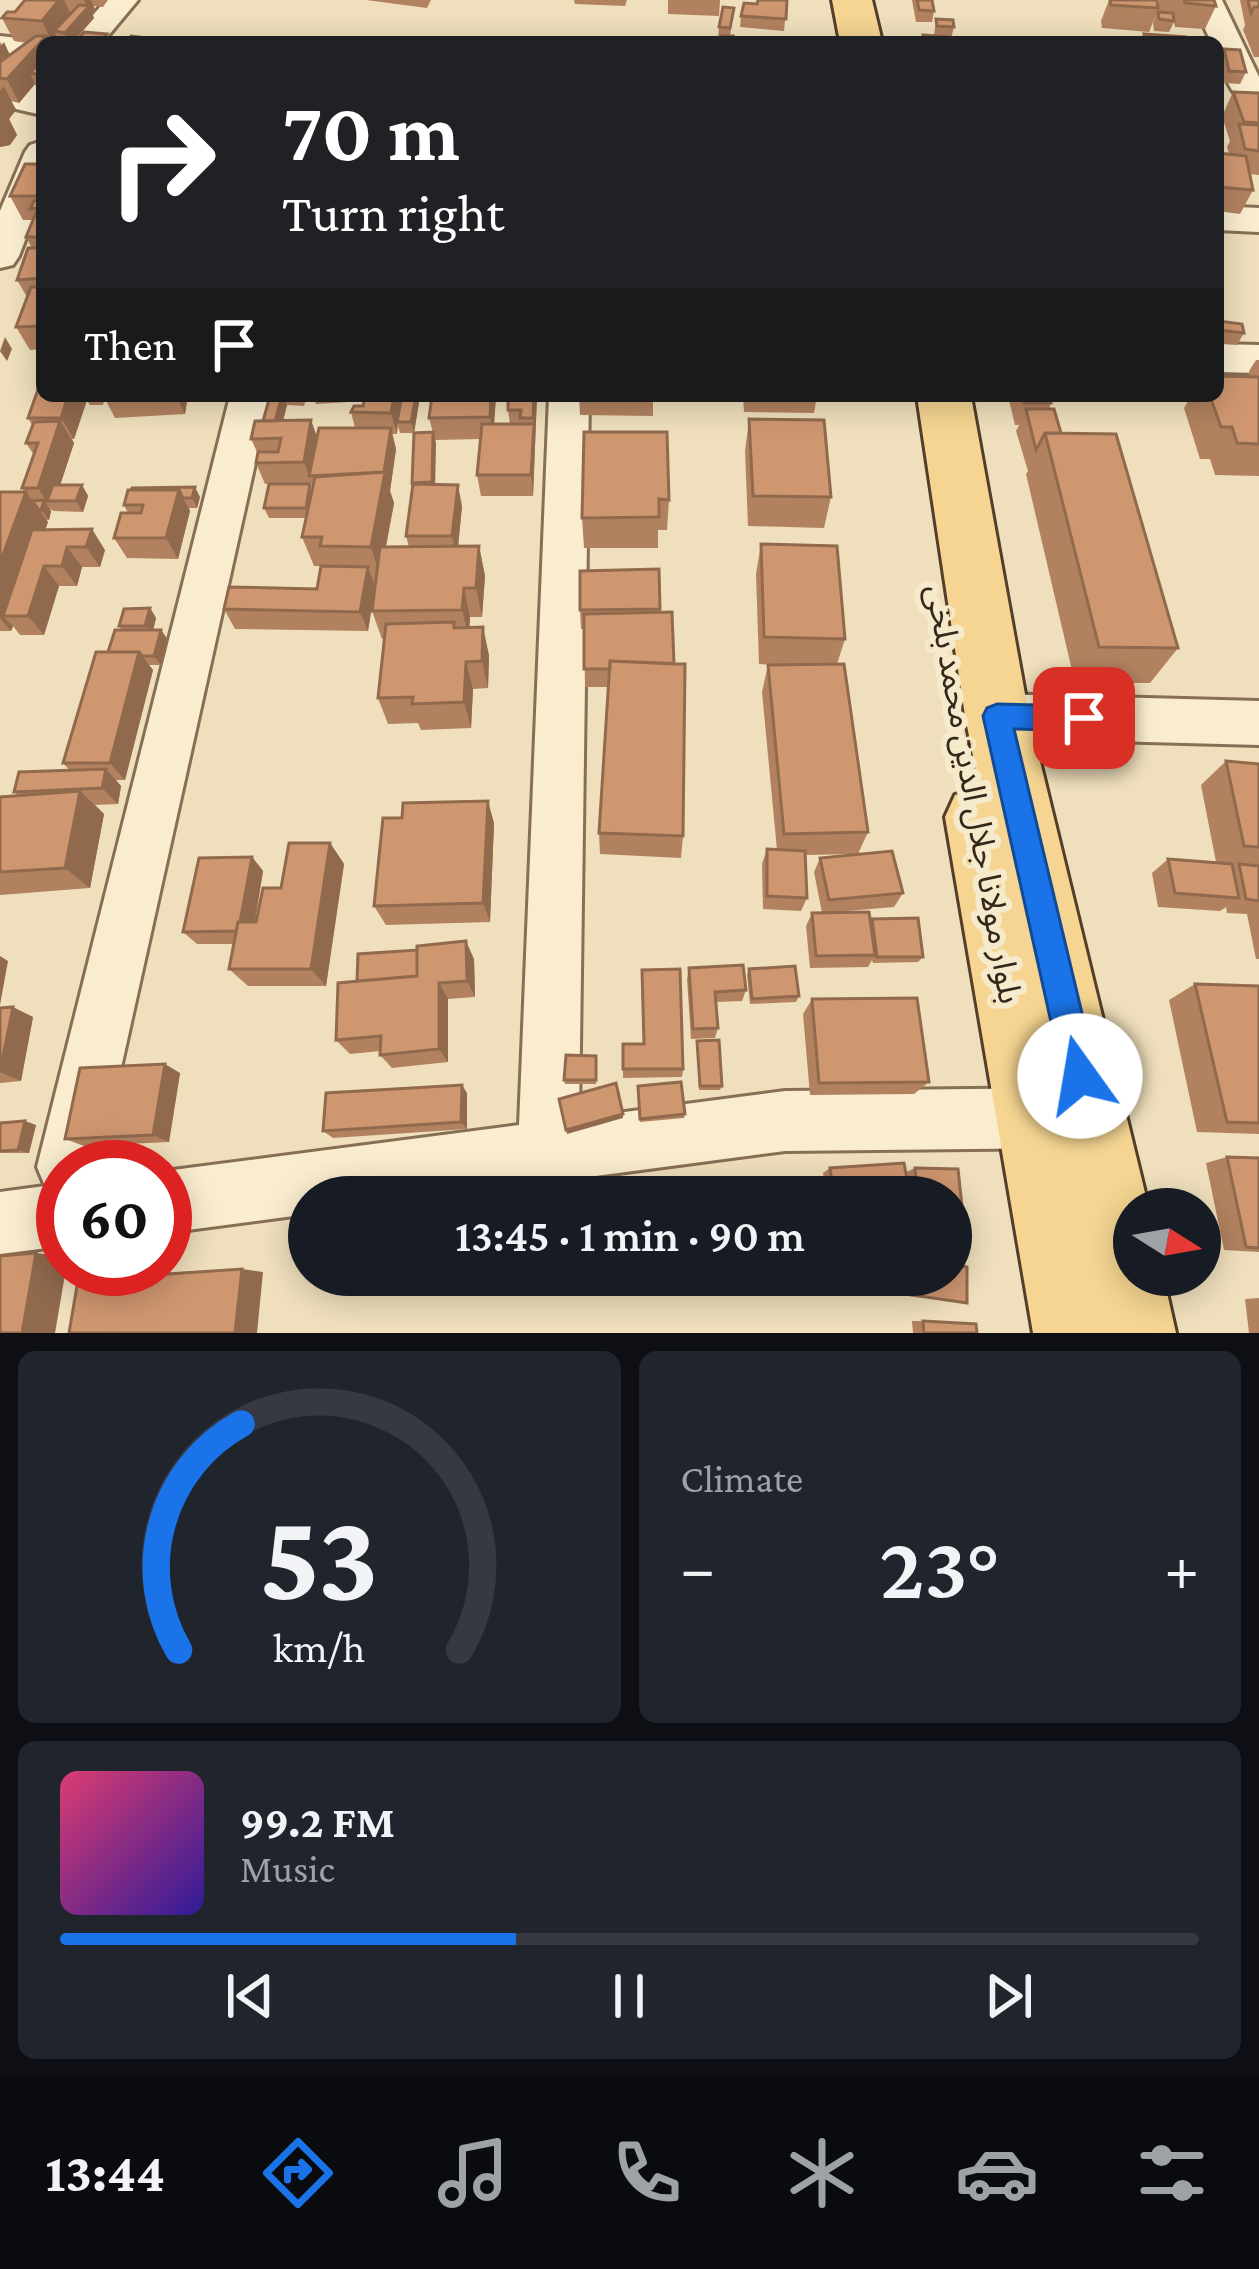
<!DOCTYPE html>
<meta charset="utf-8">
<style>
:root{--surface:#171b24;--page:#20242c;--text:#f1f3f6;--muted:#9ea1a6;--line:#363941;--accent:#1a73e8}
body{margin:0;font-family:"Crimson Pro","Noto Sans Arabic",serif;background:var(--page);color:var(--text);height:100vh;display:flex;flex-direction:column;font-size:45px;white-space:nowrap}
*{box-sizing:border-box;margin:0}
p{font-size:39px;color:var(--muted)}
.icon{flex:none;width:66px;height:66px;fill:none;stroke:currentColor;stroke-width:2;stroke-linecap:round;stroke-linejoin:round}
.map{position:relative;height:1333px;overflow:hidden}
.sheet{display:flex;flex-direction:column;gap:18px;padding:18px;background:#0d0f14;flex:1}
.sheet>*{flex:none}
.banner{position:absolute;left:36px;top:36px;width:1188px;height:366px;border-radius:18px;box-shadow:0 6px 30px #0003;background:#202124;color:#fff;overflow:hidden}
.needle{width:78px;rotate:101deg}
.tools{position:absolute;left:1113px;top:1188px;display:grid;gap:24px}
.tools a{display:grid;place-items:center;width:108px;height:108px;border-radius:50%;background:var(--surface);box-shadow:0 6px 30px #0003;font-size:60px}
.speed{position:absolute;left:36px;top:1140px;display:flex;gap:24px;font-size:60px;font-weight:700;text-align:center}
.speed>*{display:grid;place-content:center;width:156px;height:156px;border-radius:50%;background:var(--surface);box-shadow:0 6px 30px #0003;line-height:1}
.speed .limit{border:18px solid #d22;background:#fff;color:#111}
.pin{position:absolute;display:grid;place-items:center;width:102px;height:102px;color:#fff;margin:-51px;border-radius:24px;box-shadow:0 6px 18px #0006}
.me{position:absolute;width:132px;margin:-66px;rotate:347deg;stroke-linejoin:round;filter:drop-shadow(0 0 9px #0008)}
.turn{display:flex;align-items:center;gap:42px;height:252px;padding:0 48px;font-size:54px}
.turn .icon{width:156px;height:156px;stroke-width:2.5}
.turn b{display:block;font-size:84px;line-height:102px}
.then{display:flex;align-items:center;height:114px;padding:0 48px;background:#0003;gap:24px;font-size:45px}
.big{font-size:90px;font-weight:600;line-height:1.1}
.sheet .widget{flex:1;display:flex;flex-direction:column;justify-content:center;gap:18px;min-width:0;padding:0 42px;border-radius:18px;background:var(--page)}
.sheet .dial{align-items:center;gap:0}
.dial svg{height:312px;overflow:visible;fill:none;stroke:var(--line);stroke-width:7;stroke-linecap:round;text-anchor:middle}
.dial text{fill:var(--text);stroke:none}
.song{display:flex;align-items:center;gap:36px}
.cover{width:144px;height:144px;border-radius:18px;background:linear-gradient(135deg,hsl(340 70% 55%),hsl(250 70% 35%))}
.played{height:12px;border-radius:6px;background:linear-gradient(90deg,var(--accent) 40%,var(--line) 40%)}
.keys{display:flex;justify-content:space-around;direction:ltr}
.heat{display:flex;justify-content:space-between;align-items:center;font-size:66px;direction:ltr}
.sheet .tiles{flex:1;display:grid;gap:18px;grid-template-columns:1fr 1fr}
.widget:last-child{grid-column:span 2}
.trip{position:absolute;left:288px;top:1176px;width:684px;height:120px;border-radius:60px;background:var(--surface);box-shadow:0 6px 30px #0003;font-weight:600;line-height:120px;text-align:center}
.dock{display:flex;height:192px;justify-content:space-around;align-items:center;background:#090b0e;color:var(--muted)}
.dock .icon{width:84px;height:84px}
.dock .active{color:var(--accent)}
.dock b{font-size:54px;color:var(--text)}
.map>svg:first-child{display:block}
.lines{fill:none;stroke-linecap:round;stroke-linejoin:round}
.minor-casing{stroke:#876f55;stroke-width:6}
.major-casing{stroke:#543d2a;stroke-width:6}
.minor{fill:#faedcf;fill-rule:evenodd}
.major{fill:#f5d591;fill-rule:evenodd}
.wall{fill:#b28260;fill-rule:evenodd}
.shaded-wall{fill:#916a4e}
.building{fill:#cf9770;stroke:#916a4e;stroke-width:3}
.route{fill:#1a73e8;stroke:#114b97;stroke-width:3}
.labels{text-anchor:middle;stroke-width:12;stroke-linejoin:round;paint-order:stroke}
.street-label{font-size:33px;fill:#36271b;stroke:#f6eacc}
</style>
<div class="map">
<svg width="1259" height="1333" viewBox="0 0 1259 1333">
<rect width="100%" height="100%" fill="#efdfbc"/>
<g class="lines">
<g class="minor-casing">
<path id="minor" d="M106,0H138L103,42H70Z
M1192,0H1222L1259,77V111C1232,104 1218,68 1218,42H1211Z
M0,36L54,42H42V56L0,54Z
M42,78V115L16,109L11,102C20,90 28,82 42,78Z
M42,141V196L19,256L13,265L0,268V211L25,152L30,145Z
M1218,206L1259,208V232L1218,230Z
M1218,344L1259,345V373L1218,372Z
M230,396H270L99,1167H63V1246L0,1254V1192L45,1186L37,1167Z
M549,396H589L579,1118L785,1091L1062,1088L1083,1097L1092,1118L1083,1139L1062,1148L785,1151L437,1197H309V1214L165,1233V1171L519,1125Z
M997,694L1259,701V745L997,738L980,731L972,716L980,701Z"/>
</g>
<g class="major-casing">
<path id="major" d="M832,0H872L882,42H840Z
M917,396H971L1029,716L1149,1209H1134V1275H1163L1176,1333H1033L945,817L955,795L979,786L965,716Z"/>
</g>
<use href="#minor" class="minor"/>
<use href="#major" class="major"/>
</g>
<path class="wall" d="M25,0H108L103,7L94,6L95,10L92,14L94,18L73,42H59L58,39L55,42H42V97L35,84L19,103L11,101L16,110L9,119L17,135L10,145L0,147V42L10,55L27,43L14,41L2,18L15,12Z
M366,0H431L427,8Z
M574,0H627L625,6L575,4Z
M668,0H728H720L719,16L668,14Z
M787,0L784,31L740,27L741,16L757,4Z
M912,0H932L934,11L932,22H916Z
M1109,0H1157L1158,4L1159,0H1214L1216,6L1205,29L1175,27L1174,22L1169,32L1154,31L1153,23L1156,14L1149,32L1102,28L1101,21Z
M1240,0H1259V57H1254L1243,30L1245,25Z
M734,8L730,36L718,39L719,27Z
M936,19L954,27L951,39L948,38V42H921L923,35L934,36Z
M1224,49L1246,72L1240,84L1224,83L1219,61Z
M1233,92L1259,93V175L1250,174L1253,190L1240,214L1218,211V153L1229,154L1227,147L1230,141L1222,116Z
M42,164V349L30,350L16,327L27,297L17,280L32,248L26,237L34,220H23L10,196Z
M1218,321L1244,333L1237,345L1218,343Z
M1256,360H1259V476L1215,475L1210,459H1200L1184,408L1191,396H1218L1250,377L1249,371Z
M42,396H202L188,398L185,414L115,418L105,399L103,405H90L87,400L74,439H72L74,443L60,485H82L88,496L83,512L54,511L50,509L51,511L49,520H46L48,522L45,530L105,550L100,567H82L77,586H59L44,635H20L13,626L11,631H0V492H24L22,488L34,455L26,443L32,425L28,418Z
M270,396H307L304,406L287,405L283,421L317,437L355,428L351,412L363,406L362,396H420L414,433H400L398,426L397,434H392L396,449L390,491L394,503L386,547H409L406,536L412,483L433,433L429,418L496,396L494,424H510L508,410L537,396L533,496H481L477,475L481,439L435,440V484L462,506L458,547L479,546L485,576L482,617H470L469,627L489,655L488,688L473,689L471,728L421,730L418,723L388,724L378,698L384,639H382L372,611L374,591L368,631L235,629L224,609L317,589L321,566H314L302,537L306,518H269L264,508L269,484H265L256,463L258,454L251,439L263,421ZM312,483V490L276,484Z
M313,396H348V402L316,404Z
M579,396H653V416L580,415Z
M743,396H817L814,413L744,412Z
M1008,396H1050L1051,403L1049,409L1061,433L1178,648L1150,683H1075L1026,474L1028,471L1016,431L1019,425H1015Z
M749,419L831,497L824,528L748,526L745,451Z
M667,432L669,500L667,530H658V548H584L582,518Z
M128,490L200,497L197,508H189L190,511L178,559L127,558L114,538L128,513L124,505Z
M761,544L845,639L837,664L868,832L858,854L806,855L807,898L801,911L763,909L762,864L767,849L777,850L762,692L768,665H776L759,664L756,574Z
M659,569L660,613L683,836L681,858L600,854L599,833L608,687H585L584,629H581L580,610Z
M150,608L156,618L153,630H161L168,640L161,665H149L153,670L125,780H116L121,786L118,804L95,805L104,814L90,888L0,895V797L18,795L14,792L70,771L63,763L108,652L122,630L119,626Z
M1226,761L1259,764V959H1256L1247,914L1227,913L1226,907L1220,911L1158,907L1152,873L1168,859L1216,862L1201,785Z
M494,823L490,922L386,925L374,906Z
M330,843L344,864L326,986H248L229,969L234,944H197L183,932L252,857L263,871L255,922H256L281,888Z
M820,858L903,893L894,907L835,912L871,920L923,957L918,962L873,963L872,960L868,967L810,968L806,926L812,913H822L814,872Z
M474,959L475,997L448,999V1062L392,1068L380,1055V1051L350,1054L336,1040L357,981Z
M689,968L746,990L742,1001L716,1002L718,1028L715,1038L691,1039L687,979Z
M749,969L799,996L796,1002L750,1004L747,975Z
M1195,984L1259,986V1134L1197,1132L1169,1000Z
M812,999L929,1082L914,1094L810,1095L803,1014Z
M0,1008L33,1017L21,1081L0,1083Z
M697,1041L722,1086L720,1090H699Z
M623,1044H643L683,1069L682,1077L623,1078Z
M596,1056V1084H565L564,1080Z
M180,1073L169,1142L84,1146L65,1139Z
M638,1086L685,1114L684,1118L640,1122Z
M467,1093V1129L333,1138L323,1131Z
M0,1123L36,1125L29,1153H0Z
M1227,1157L1259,1158V1252L1224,1250L1206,1163Z
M904,1163L906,1172L915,1168L958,1169L966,1244L951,1247V1197H907L906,1186L900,1189L901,1197H826L823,1173L830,1168Z
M907,1275H951L967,1303L907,1296Z
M1259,1298V1333H1249L1245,1299Z
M912,1321H923L977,1333H913Z"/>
<path class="shaded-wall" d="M59,0H64L73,19L54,31L58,39L55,42H52L42,21Z
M84,0H91L95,10L92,14L94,18L73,42H69L65,33L87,8Z
M46,36L48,42H42V75L30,73L35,84L19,103L7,79Z
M4,42L15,66L0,78V47Z
M4,86L16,110L9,119L17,135L10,145L0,147V91Z
M5,337L12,349L7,361L0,351Z
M68,396H84L87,400L74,439L61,418Z
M176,396H187L185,414Z
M282,396L287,405L280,432L275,421Z
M394,396H403L397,422V434L391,413Z
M416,396H420L414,433L411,422Z
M491,396H496L493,439L490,417Z
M534,396H537L533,496L531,475Z
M311,420L319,442L309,476L312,483L304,462Z
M60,421L74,443L55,501H47L52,509L38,488Z
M391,428L396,449L390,491L394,503L380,576L371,547Z
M433,432L436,443L435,492L432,482Z
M82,485L88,496L83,512L76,501Z
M458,485L462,506L457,557L452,536Z
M195,487L200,497L197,508L192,498Z
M179,490L190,511L178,559L166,538Z
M26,492L48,522L16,616H3L13,626L11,631L0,618V563Z
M44,500L51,511L49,520L41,510Z
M92,529L105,550L100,567L86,547Z
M479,546L485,576L482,617L476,588Z
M67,547L82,567L77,586L62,566Z
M44,566L59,586L44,635L28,616Z
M368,567L375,587L368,631L360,612Z
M464,588L470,617L469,638L462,610Z
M150,608L156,618L152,635L145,626Z
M483,627L489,655L488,688L482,661Z
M161,630L168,640L161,665L154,656Z
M139,652L153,670L125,780L110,763Z
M466,662L473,689L471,728L464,702Z
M106,769L121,786L118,804L102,788Z
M80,791L104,814L90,888L65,868Z
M488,801L494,823L490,922L483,903Z
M330,843L344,864L326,986L311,969Z
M252,857L263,871L251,944L239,931Z
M466,941L474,959L475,997L467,981Z
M0,956L8,961L0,1005Z
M439,983L448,999V1062L439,1049Z
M13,1007L33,1017L21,1081L0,1072Z
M165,1064L180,1073L169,1142L153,1135Z
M462,1085L467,1093V1129L461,1122Z
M623,1114V1118L567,1134L566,1130Z
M25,1121L36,1125L29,1153L18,1150Z
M36,1253L63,1256V1269H66L55,1333H22Z
M242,1269L263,1272L257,1333H235Z"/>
<path class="building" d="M25,0H59L42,21L2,18L7,12H15Z
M758,0H787L786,19L741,16L744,3L757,4Z
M917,0H932L934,11L919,10Z
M1110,0H1157L1158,8L1111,5Z
M1184,0H1214L1216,6L1185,3Z
M1248,0H1259V7H1254L1251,13Z
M79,5L89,6L65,33L54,31Z
M723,7L734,8L730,28L719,27Z
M1158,12L1173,13L1174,21L1159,19Z
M936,19L953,20L954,27L937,26Z
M84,32L107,34L101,42L78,39Z
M1144,34L1186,37L1187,42H1146Z
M923,35L948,37V42H923Z
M36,36H46L7,79L0,78V62Z
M131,36L161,40L160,42H127Z
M721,36H733L732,42H720Z
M1224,49L1240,50L1246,72L1229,71Z
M42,60V75L30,73Z
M1233,92L1259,93V123L1244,122Z
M1239,124L1259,125V151L1245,149Z
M1218,153L1246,156L1253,190L1218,187Z
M25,164H42V184L37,196H10Z
M42,200V229L39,237H26L38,208L30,209L34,201Z
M28,248H42V278L17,280Z
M31,287H42V326L16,327Z
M1218,321L1242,324L1244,333L1218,330Z
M1218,376L1259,377V444L1237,443L1232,427H1221L1210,396H1218Z
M42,378V396H68L61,418H28Z
M270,396H282L275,421H263Z
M365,396H394L391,413L351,412L354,406H363Z
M402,396H416L411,422H397Z
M432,396H491L490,417L429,418Z
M508,396H534L533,418H520L521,410H508Z
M1022,396H1050L1051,403H1024Z
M1026,409H1054L1061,433H1045L1036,450Z
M749,419L824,420L831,497L753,496Z
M311,420L304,462L256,463L258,452H278L281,438L251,439L255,421Z
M60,421L38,488H22L38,443H26L34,422Z
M482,424H534L531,475H477Z
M319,428H391L384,472L309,476Z
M433,432L432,482L412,483L414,433Z
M584,432H667L669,500L659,499V517L582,518Z
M1045,433L1116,434L1178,648L1099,647Z
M385,472L371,547L320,546L322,537H302L315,477Z
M269,484H310L306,508H264Z
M413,484L458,485L452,536H406Z
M53,485H82L76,501H47Z
M195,487L192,498H183L179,490H131L132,488Z
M128,490H179L166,538H114L121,513H141L143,505H124Z
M0,492H26L0,563Z
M44,500L41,510H39L32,501Z
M92,529L86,547H67L62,566H44L28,616H3L32,530Z
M761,544L837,546L845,639L764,637Z
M479,546L476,588H464L462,610L372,611L380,547Z
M321,566L368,567L360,612L224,609L229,587L317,589Z
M659,569L660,609L580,610V571Z
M150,608L145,626H119L124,609Z
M672,612L674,664L610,661V669H584V614Z
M454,622V628L483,627L482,661L466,662L464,702L412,704L413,697L378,698L386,624Z
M115,630H161L154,656H142L139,652H108Z
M96,652H139L110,763H63Z
M610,661L685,664L683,836L599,833Z
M844,664L868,832L784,834L768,665Z
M1226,761L1259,764V847L1244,846Z
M106,769L102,788L14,792L19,772Z
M80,791L65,868L0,872V797Z
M488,801L483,903L374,906L383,818H402L403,803Z
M289,843H330L311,969H229L238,922H256L263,888H281Z
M767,849L805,851L807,898L767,896Z
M892,851L903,893L829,900L820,858Z
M252,857L240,922H238L236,931L183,932L199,858Z
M1168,859L1232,864L1239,898L1175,893Z
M1239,864L1259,866V901L1246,899Z
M869,912L875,955L816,956L812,913Z
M918,918L923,957H877L872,919Z
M466,941L467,981L439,983V1049L380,1055L381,1036L336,1040L338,983L417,976V946Z
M417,950V976L357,981L358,954Z
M743,965L746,990L715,992L718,1028L693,1029L689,968Z
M795,966L799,996L752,999L749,969Z
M680,969L683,1069H623V1044H644L642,970Z
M1195,984L1259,986V1123L1227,1122Z
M917,998L929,1082L819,1083L812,999Z
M13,1007L0,1071V1008Z
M719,1040L722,1086H700L697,1041Z
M566,1055L596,1056V1080H564Z
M165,1064L153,1135L65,1139L80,1068Z
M681,1082L685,1114L640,1119L638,1086Z
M616,1083L623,1114L566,1130L559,1099Z
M462,1085L461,1122L323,1131L326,1093Z
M25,1121L18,1150L0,1151V1123Z
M1227,1157L1259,1158V1248L1246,1247Z
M904,1163L908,1185H899L901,1197H834L830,1168Z
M915,1168L958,1169L966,1244H951V1197H917Z
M822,1178L826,1197H717V1195Z
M36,1253L22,1333H0V1256Z
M951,1264L967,1267V1303L912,1295V1275H951Z
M242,1269L235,1333H69L78,1280Z
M923,1321L976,1324L977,1333H924Z"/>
<path class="route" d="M997,704L1084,706L1094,710L1099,718L1094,727L1084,731L1014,729L1097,1076L1092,1088L1080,1093L1068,1088L1063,1076L983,716L987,708Z"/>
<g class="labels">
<g class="street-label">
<text transform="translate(975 794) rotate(80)" y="12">بلوار مولانا جلال الدین محمد بلخی</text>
</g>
</g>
</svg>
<div class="tools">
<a><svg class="needle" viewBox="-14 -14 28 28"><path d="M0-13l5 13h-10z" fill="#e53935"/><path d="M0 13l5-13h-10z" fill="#9ea1a6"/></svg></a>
</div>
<div class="speed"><div class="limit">60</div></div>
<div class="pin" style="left:1084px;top:718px;background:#d93025"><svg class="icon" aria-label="arrive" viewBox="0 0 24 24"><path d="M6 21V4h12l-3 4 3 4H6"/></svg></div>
<svg class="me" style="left:1080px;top:1076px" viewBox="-20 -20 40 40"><circle r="19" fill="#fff"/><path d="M0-13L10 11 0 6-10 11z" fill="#1a73e8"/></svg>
<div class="trip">13:45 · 1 min · 90 m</div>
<div class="banner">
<div class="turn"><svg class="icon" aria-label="right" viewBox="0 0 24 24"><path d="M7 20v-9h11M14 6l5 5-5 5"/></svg><div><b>70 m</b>Turn right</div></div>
<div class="then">Then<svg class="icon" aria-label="arrive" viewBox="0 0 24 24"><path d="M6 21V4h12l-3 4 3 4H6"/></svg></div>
</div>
</div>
<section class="sheet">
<div class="tiles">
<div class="widget dial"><svg viewBox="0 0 100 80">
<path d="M14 69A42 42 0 1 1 86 69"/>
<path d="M14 69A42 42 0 0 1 30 11" stroke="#1a73e8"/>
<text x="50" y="56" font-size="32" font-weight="700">53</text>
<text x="50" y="72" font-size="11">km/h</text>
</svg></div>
<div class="widget"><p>Climate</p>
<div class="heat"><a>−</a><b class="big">23°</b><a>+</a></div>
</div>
<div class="widget">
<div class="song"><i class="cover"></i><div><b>99.2 FM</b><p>Music</p></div></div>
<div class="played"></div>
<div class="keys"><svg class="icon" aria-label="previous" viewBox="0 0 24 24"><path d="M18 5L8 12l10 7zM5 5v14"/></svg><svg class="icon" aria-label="pause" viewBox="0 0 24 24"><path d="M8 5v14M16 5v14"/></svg><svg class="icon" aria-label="next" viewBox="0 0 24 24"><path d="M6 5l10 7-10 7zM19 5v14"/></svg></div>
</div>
</div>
</section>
<nav class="dock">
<b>13:44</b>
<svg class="icon active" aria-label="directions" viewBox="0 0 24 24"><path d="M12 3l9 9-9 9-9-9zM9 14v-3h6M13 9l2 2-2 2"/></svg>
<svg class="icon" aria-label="music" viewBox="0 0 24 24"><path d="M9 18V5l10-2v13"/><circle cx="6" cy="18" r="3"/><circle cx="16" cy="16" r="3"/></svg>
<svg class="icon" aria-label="phone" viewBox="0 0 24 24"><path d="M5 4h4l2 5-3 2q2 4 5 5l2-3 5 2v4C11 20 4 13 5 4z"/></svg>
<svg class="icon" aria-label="climate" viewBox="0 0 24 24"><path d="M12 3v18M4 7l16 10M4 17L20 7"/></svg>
<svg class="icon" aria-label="car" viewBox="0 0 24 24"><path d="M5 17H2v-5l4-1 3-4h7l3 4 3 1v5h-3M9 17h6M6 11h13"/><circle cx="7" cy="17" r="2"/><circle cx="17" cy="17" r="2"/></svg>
<svg class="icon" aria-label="filters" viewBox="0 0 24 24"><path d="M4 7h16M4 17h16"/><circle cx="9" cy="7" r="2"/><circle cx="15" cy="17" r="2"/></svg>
</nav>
